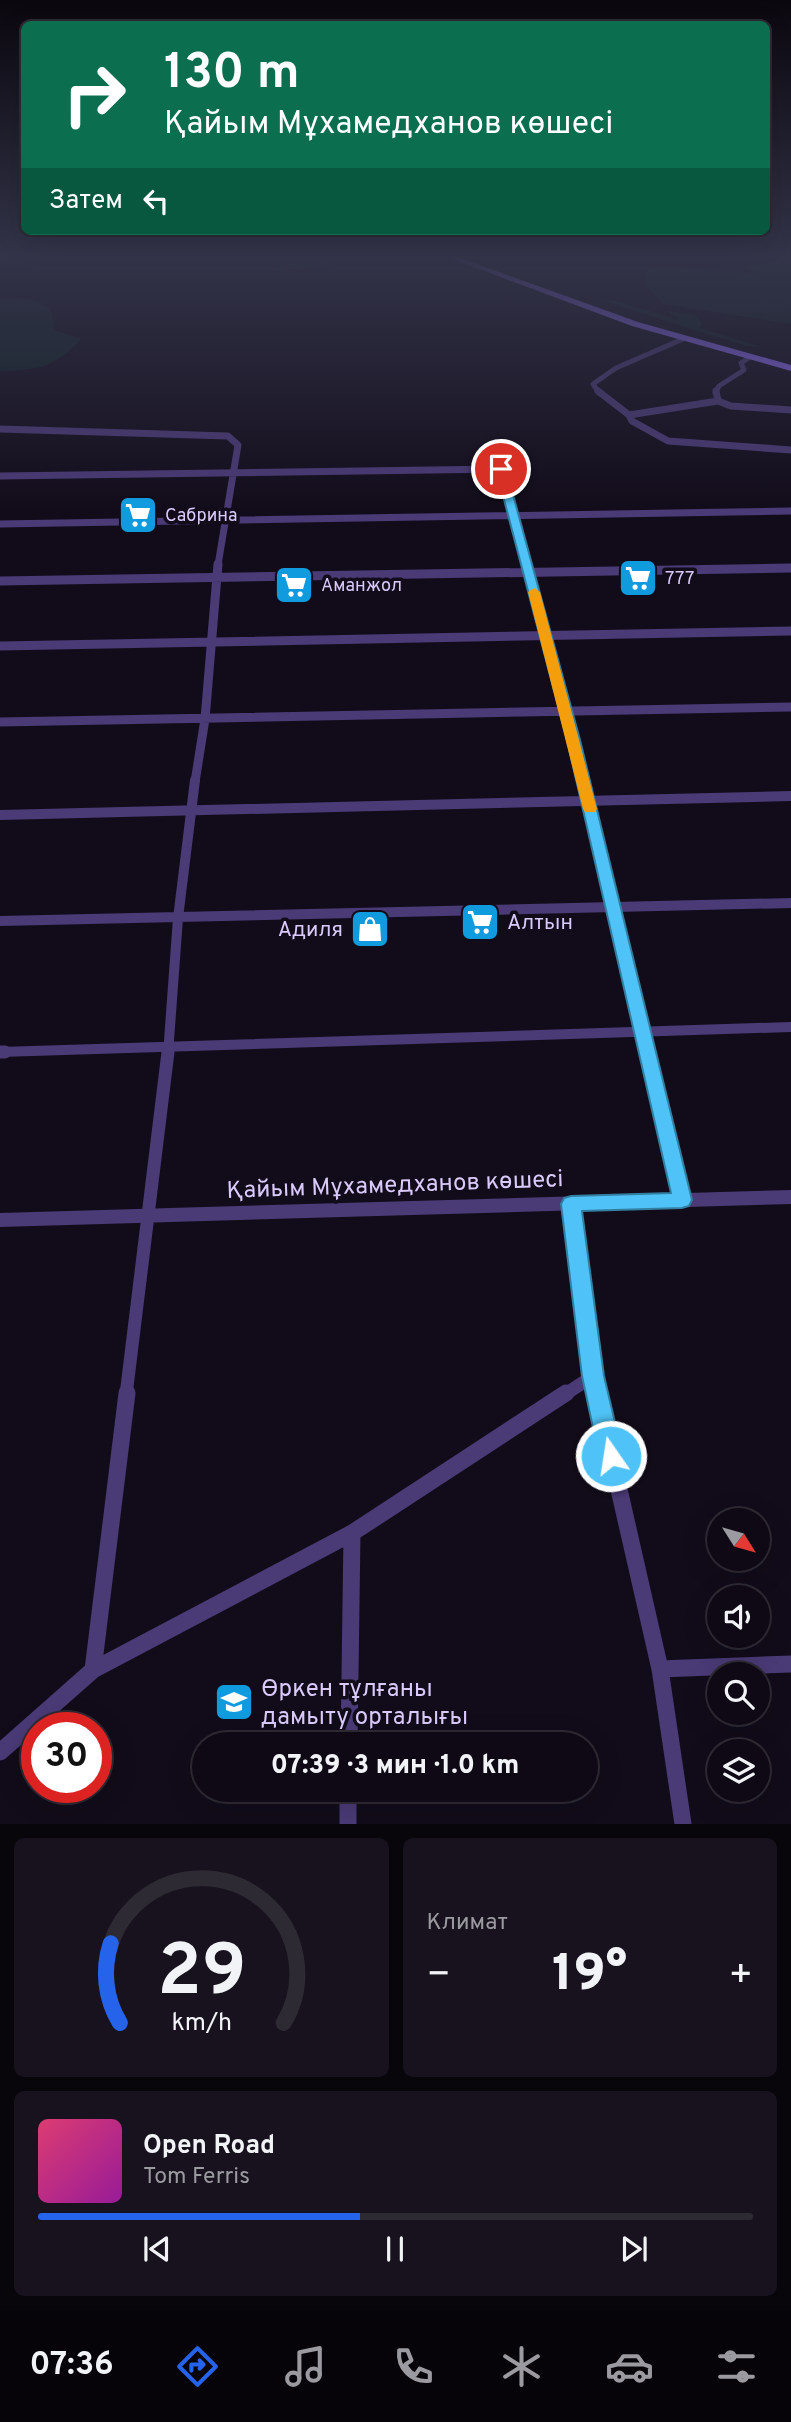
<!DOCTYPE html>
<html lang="ru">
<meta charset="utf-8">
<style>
:root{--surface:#0e0914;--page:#17121d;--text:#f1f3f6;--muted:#9b9aa0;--line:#2e2a34;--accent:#2563eb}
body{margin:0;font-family:Overpass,sans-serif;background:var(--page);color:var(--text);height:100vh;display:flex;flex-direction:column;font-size:26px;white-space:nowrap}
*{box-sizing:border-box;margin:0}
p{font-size:23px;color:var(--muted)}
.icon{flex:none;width:38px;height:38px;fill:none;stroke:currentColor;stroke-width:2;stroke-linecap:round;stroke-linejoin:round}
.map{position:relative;height:1824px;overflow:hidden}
.sheet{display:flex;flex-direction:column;gap:14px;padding:14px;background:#08050b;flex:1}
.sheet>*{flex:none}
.guide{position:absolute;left:21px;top:21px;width:749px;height:214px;border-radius:10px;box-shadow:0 7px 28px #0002,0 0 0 2px var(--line);background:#0b6e4f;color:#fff;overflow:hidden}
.needle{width:46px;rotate:127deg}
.buttons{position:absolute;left:707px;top:1508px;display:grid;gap:14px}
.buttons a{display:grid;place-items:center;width:63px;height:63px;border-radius:50%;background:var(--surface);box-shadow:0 7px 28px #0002,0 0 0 2px var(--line);font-size:35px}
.speed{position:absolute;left:21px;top:1712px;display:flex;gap:14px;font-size:35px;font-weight:700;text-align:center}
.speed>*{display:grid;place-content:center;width:91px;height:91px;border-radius:50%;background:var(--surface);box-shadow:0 7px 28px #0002,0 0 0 2px var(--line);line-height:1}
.speed .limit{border:10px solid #d22;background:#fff;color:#111}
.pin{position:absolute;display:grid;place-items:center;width:60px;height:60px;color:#fff;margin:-30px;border:4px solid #fff;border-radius:50%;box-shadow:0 2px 7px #0007}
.me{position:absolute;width:77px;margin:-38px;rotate:347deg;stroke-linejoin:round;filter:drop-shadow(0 0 5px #0008)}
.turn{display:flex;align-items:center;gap:24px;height:147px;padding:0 28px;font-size:32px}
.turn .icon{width:91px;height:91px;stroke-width:2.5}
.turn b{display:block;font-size:49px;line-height:60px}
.then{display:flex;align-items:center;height:66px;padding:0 28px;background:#0003;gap:14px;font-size:26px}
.big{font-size:52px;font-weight:800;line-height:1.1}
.sheet .widget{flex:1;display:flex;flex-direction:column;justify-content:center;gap:10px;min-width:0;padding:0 24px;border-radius:10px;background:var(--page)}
.sheet .dial{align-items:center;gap:0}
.dial svg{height:182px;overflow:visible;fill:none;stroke:var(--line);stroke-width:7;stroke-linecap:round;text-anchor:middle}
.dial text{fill:var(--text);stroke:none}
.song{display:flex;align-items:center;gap:21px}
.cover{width:84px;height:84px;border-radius:10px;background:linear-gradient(135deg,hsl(340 70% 55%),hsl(300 70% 35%))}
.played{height:7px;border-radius:4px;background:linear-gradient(90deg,var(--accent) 45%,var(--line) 45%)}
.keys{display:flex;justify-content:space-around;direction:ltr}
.heat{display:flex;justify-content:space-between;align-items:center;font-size:38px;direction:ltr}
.sheet .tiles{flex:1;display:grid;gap:14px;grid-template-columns:1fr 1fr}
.widget:last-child{grid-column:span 2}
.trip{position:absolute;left:192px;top:1732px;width:406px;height:70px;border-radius:35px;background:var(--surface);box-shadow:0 7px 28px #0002,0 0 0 2px var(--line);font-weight:800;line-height:70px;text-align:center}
.tabs{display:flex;height:112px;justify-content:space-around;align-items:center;background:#060408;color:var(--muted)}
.tabs .icon{width:49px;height:49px}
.tabs .selected{color:var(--accent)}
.tabs b{font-size:32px;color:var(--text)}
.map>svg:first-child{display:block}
.green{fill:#102023}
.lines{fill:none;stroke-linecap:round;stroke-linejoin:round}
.minor-far5{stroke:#4a3a76;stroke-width:5}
.minor-far4{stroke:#4a3a76;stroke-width:7}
.minor-far3{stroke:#4a3a76;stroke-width:9}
.minor-far2{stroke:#4a3a76;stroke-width:10}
.minor-far1{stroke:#4a3a76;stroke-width:13}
.minor{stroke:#4a3a76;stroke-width:17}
.tertiary{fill:#4a3a76;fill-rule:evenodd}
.secondary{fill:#8b67f3;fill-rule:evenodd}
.route{fill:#4fc3f7;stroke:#337fa1;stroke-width:2}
.slow{fill:#f59e0b}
.labels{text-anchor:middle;stroke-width:7;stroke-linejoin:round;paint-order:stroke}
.far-poi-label{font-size:18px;fill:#dac9fb;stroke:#120c1a;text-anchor:start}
.poi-label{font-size:21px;fill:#dac9fb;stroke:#120c1a;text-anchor:start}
.near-street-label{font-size:24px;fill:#dac9fb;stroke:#120c1a}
.near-poi-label{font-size:24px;fill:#dac9fb;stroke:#120c1a;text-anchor:start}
</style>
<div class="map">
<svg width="791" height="1824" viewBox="0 0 791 1824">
<rect width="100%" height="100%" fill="#120c1a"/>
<path class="green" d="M266,255H321L330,265L278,271Z
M727,255L788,257L791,262V324L663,304L645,284L649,268L664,266L756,274Z
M0,298C26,299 55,295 54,330L81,339C55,368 38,370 0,371Z
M597,299L620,302L680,320L667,311L695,315L702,323L700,328L761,347L746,346Z"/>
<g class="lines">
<path class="minor-far5" d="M599,393L593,384L616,368L683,339
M715,393L719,386L744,370L741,363L750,357"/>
<path class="minor-far4" d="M598,391L629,415
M716,391L718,401L731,406L791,410
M718,401L629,415L632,421L668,441L791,450
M0,429L228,436L238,445L218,565
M0,476L501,469L527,565
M0,524L791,511"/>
<path class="minor-far3" d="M526,564L583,782
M0,581L791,568
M0,646L791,631
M0,722L791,707
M195,782L205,719L218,564"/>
<path class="minor-far2" d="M583,780L647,1054
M0,815L791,796
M0,921L791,903
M0,1052L791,1027
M168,1054L178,918L195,780"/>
<path class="minor-far1" d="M0,1052H5
M647,1052L682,1201
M593,1376L597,1395
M126,1395L168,1052
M564,1395L593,1376L571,1204"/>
<path class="minor" d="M597,1393L660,1669L683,1824
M660,1669L791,1664
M93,1670L127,1393
M349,1745L352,1533
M0,1752L93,1670L352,1533L566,1393
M348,1790V1824"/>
<path class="tertiary" d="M791,1190V1204L0,1227V1213Z"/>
<path class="secondary" d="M442,255H452L638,322L791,365V371L632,326Z"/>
</g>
<linearGradient id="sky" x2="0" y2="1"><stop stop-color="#0a070e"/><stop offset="0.5" stop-color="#333449"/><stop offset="1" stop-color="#333449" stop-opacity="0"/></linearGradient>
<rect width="791" height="511" fill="url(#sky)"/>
<path class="route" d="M501,466L506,469L580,740L692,1200L689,1206L682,1208L582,1211L604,1376L623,1456L619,1463L611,1466L603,1463L599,1456L582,1376L561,1204L564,1198L571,1196L671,1193L567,740L496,469Z"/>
<path class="slow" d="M534,588L540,592L597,809L595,812H585L583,809L528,592Z"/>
<defs>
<g id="supermarket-square" transform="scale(2.0125)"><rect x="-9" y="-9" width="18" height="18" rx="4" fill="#119bdf" stroke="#120c1a"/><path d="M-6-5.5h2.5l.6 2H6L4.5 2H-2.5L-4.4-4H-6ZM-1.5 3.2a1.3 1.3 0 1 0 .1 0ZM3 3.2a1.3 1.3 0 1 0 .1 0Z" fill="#fff"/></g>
<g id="shop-square" transform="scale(2.0125)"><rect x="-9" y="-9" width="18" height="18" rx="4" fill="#119bdf" stroke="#120c1a"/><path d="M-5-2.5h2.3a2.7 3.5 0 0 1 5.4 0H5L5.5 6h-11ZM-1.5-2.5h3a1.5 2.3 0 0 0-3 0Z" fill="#fff"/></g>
<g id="school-square" transform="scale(2.0125)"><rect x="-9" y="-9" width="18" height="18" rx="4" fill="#119bdf" stroke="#120c1a"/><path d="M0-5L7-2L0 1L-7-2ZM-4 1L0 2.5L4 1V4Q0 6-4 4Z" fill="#fff"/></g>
</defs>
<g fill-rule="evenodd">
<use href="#supermarket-square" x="138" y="515"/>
<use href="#supermarket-square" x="638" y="578"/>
<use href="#supermarket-square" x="294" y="585"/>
<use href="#supermarket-square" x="480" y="922"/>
<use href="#shop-square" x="370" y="929"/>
<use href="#school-square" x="234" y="1702"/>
</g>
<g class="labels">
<g class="far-poi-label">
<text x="165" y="521">Сабрина</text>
<text x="665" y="584">777</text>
<text x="321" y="591">Аманжол</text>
</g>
<g class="poi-label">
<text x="507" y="929">Алтын</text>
<text x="343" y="936" text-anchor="end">Адиля</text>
</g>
<g class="near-street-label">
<text transform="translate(395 1184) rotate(-2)" y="8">Қайым Мұхамедханов көшесі</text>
</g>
<g class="near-poi-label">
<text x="261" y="1696">Өркен тұлғаны<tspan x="261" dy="28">дамыту орталығы</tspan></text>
</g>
</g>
</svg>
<div class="buttons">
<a><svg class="needle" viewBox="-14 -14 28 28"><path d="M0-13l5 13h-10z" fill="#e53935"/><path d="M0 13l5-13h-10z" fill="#9b9aa0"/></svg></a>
<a><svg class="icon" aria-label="sound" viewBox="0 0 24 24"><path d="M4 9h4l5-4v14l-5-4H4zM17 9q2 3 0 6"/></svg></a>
<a><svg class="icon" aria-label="search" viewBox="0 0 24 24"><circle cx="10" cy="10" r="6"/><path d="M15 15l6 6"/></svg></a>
<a><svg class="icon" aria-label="layers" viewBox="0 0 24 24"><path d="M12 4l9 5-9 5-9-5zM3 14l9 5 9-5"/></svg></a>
</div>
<div class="speed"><div class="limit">30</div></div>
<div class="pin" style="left:501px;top:469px;background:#d93025"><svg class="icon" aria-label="arrive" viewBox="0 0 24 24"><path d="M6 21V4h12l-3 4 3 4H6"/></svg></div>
<svg class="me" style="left:611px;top:1456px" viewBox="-20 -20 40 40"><circle r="17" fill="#4fc3f7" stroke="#fff" stroke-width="3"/><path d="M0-11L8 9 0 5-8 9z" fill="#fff"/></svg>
<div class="trip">07:39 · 3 мин · 1.0 km</div>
<div class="guide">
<div class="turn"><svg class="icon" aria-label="right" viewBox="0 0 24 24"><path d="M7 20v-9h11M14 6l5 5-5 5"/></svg><div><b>130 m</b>Қайым Мұхамедханов көшесі</div></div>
<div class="then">Затем<svg class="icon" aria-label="left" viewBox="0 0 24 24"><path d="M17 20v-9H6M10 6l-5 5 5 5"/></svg></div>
</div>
</div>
<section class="sheet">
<div class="tiles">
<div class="widget dial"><svg viewBox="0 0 100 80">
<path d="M14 69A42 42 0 1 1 86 69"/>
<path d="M14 69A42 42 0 0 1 10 34" stroke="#2563eb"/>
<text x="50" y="56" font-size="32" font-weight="700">29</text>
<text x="50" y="72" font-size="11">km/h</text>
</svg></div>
<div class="widget"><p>Климат</p>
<div class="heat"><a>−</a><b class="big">19°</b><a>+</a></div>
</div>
<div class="widget">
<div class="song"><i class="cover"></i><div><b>Open Road</b><p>Tom Ferris</p></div></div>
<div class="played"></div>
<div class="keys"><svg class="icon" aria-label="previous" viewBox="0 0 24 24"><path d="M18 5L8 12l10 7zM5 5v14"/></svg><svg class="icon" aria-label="pause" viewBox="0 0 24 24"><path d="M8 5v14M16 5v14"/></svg><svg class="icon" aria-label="next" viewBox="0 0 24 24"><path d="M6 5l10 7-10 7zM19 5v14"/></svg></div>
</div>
</div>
</section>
<nav class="tabs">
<b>07:36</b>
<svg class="icon selected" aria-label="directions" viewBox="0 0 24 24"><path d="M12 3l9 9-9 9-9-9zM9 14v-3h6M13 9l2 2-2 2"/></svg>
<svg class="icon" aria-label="music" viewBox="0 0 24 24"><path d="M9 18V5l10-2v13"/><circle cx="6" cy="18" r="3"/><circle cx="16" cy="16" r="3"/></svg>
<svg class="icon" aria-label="phone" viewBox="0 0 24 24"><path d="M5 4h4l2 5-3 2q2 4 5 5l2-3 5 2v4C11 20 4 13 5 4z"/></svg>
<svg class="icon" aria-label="climate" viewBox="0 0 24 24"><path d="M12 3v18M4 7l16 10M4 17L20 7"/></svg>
<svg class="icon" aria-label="car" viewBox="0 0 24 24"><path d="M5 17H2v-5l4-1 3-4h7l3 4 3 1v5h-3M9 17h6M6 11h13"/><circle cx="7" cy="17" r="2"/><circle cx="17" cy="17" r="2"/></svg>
<svg class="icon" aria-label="filters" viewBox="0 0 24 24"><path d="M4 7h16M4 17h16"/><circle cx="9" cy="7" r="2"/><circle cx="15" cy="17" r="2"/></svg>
</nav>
